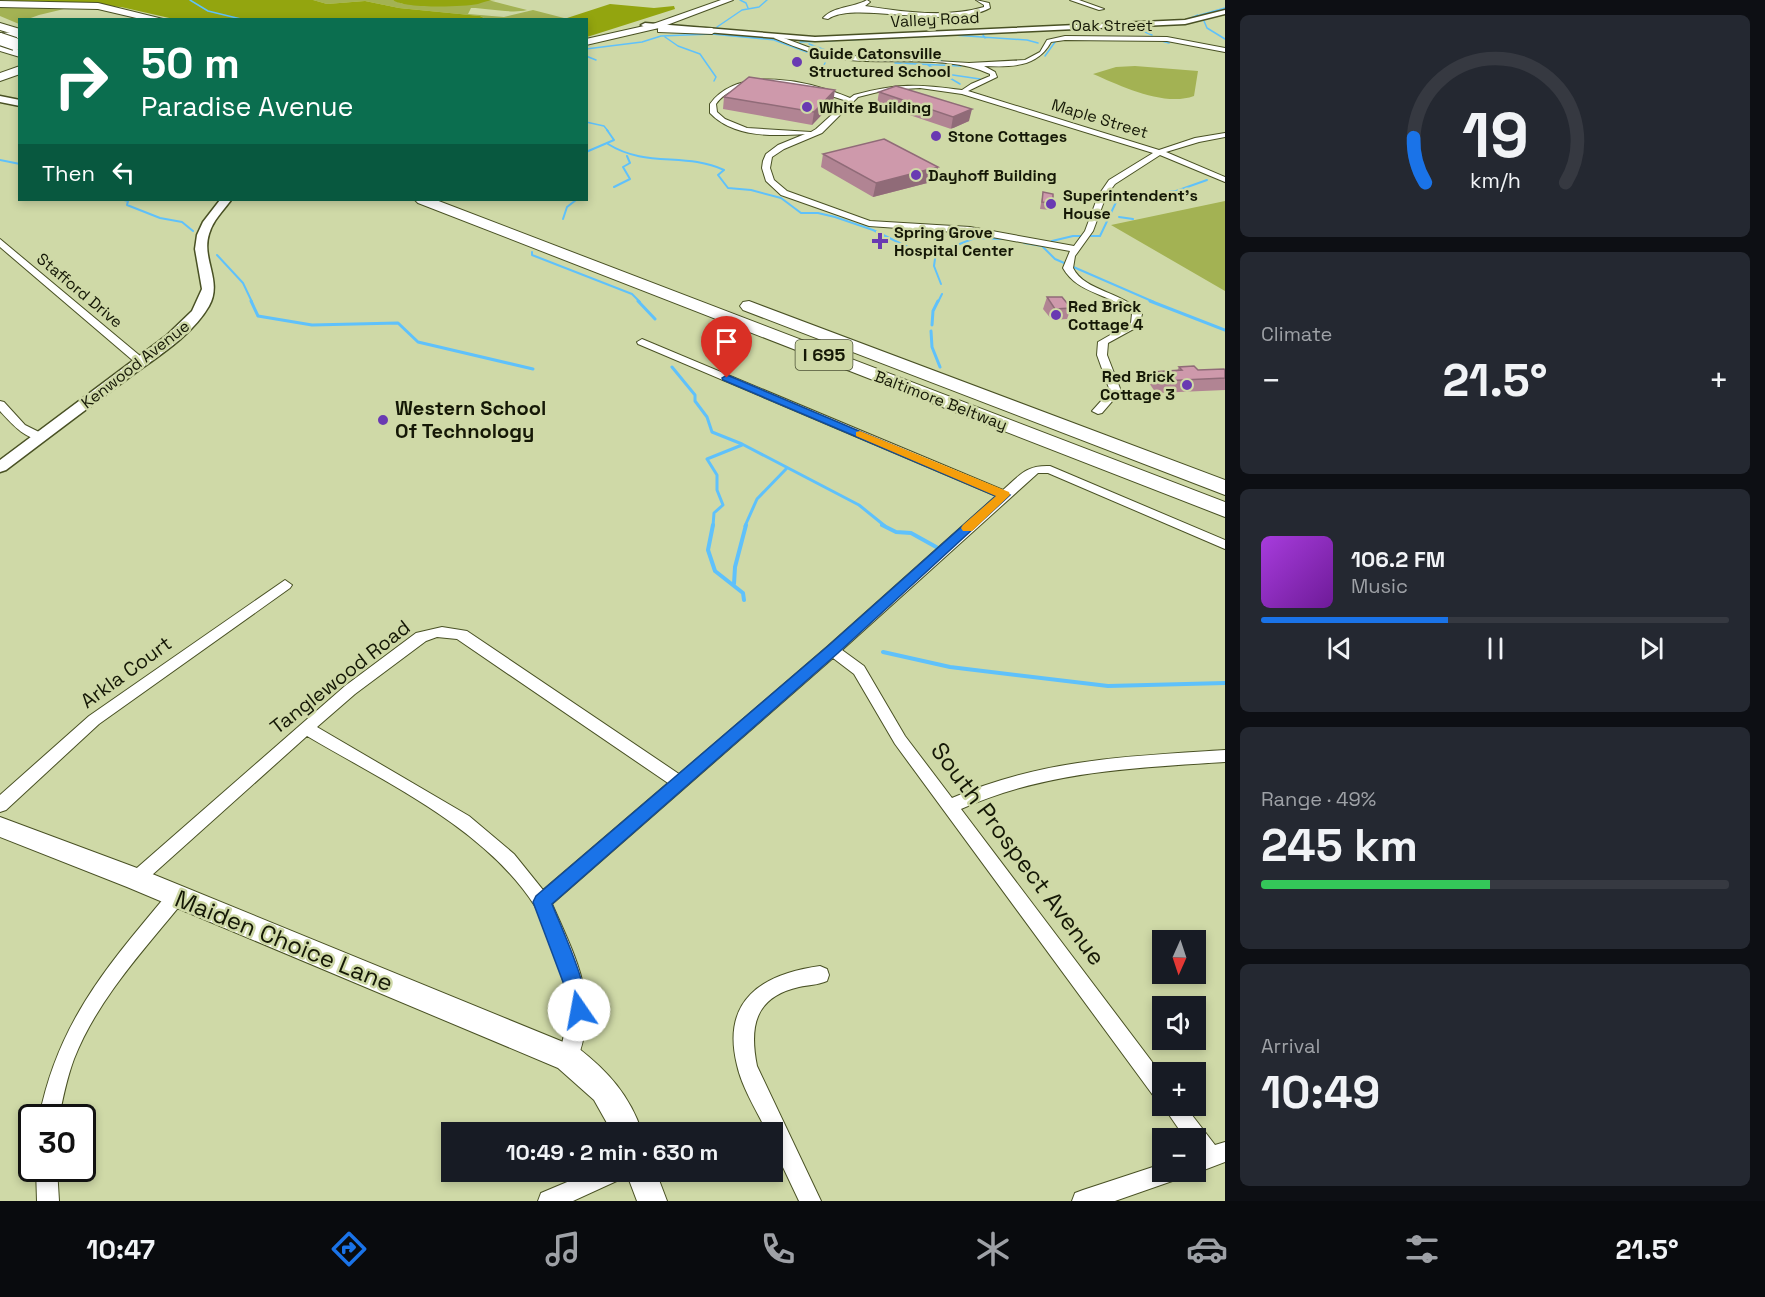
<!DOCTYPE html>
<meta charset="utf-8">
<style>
:root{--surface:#171b24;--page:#242831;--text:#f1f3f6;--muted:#9ea1a6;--line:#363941;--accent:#1a73e8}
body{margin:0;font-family:"Space Grotesk",sans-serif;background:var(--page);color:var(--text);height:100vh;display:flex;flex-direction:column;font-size:22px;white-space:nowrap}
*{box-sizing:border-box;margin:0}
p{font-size:20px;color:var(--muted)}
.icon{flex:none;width:33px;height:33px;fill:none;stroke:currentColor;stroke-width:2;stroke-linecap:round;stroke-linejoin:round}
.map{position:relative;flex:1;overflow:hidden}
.side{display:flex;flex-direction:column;gap:15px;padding:15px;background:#0d0f14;width:540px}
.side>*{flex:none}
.top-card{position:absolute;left:18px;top:18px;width:570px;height:183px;border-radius:0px;box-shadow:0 3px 9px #0003;background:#0b6e4f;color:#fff;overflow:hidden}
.needle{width:39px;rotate:183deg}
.tools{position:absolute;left:1152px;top:930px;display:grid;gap:12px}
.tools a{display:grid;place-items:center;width:54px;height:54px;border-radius:0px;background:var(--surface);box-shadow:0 3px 9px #0003;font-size:30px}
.speed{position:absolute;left:18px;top:1104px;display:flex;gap:12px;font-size:30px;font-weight:700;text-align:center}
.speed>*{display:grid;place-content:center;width:78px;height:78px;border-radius:50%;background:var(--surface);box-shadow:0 3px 9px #0003;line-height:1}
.speed .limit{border:3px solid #111;border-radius:9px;background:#fff;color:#111}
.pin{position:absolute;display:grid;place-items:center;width:51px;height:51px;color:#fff;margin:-62px -26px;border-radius:50% 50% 50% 0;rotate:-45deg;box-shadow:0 0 6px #0007}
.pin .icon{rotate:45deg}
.me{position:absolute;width:66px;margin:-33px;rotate:348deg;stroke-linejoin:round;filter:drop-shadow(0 0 4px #0008)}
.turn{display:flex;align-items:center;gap:21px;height:126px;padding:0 24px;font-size:27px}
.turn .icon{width:78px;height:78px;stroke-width:2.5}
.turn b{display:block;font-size:42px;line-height:51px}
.then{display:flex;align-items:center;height:57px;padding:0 24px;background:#0003;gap:12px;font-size:22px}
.big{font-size:45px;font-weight:700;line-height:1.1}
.side .widget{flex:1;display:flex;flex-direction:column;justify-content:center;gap:9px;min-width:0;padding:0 21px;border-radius:9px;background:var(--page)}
.side .dial{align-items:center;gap:0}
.dial svg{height:156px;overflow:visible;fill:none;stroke:var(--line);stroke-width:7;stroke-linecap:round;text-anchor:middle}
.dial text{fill:var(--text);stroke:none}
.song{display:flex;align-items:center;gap:18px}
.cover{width:72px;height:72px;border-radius:9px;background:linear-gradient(135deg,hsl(280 70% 55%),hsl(280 70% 35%))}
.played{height:6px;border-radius:3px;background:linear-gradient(90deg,var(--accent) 40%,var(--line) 40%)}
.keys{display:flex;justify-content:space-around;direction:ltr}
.heat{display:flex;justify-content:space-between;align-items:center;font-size:33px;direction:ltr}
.charge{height:9px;border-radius:4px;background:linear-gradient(90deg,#34c759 49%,var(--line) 0)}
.trip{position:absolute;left:441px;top:1122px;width:342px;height:60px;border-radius:0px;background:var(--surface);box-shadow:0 3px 9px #0003;font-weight:700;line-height:60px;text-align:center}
.tabs{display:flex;height:96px;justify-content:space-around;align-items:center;background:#090b0e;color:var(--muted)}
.tabs .icon{width:42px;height:42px}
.tabs .active{color:var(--accent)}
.tabs b{font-size:27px;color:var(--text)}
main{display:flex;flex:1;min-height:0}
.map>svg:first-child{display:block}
.green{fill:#a3b253}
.forest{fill:#93a50f}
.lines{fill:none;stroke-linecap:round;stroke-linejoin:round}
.stream-far3{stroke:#5fc1fb;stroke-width:1.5}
.stream-far2{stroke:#5fc1fb;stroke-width:2}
.stream-far1{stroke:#5fc1fb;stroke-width:3}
.stream{stroke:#5fc1fb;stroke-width:4}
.minor-casing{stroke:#495124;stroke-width:2}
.tertiary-casing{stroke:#495124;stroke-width:3}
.secondary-casing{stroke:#495124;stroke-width:2}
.motorway-casing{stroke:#495124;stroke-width:2}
.minor{fill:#fff;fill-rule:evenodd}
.tertiary{fill:#fff;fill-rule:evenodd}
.secondary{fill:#fff;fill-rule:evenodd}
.motorway{fill:#fff;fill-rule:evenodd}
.motorway-bridge-casing{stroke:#495124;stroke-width:14;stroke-linecap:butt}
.motorway-bridge{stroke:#fff;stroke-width:12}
.wall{fill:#b18493}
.shaded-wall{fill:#906b78}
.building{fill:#ce99ab;stroke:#906b78;stroke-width:1.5}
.route{fill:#1a73e8;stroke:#114b97;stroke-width:1.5}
.slow{fill:#f59e0b}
.poi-dot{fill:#693ab2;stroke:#cfd9a7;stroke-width:2}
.labels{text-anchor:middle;stroke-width:5;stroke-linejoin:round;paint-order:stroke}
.far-street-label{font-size:16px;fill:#151806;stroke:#cfd9a7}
.far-poi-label{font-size:16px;font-weight:bold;fill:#151806;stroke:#cfd9a7;text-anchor:start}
.shield{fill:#cfd9a7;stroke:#4d5236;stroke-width:1.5}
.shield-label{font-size:18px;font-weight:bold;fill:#151806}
.poi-label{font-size:20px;font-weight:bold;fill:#151806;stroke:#cfd9a7;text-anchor:start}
.street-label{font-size:20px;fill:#151806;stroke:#cfd9a7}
.near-street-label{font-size:24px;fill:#151806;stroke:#cfd9a7}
</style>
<main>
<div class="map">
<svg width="1225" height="1201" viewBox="0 0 1225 1201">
<rect width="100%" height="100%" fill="#cfd9a7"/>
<path class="green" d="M313,0H393L403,4L432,5H467L488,0L527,10C511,14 488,8 471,8L468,14L504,17L533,10L564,18L486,19L480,16L399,8L365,1L327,4Z
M0,5L87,8L64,9L39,15L28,19L20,20L19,24L0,16Z
M1135,66L1198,71L1194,96C1164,107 1121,86 1093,74L1116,67Z
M1225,201V291L1111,225Z"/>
<path class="forest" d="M0,0H313L327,4L365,1L399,8L480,16L486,19L178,20L121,7Z
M393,0H496C489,0 484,2 478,4C462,7 405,9 393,0Z
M610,4L654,8L674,6L675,9L587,37L586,20L564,19Z"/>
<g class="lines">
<path class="stream-far3" d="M190,0L208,11L245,20
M740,0L746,3L748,8
M1200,15L1225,8
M1204,21L1207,28L1225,39
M1138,22L1186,20L1198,15
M1131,26L1152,35
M717,27L742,10L759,7L767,0
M1027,27L1061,26
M665,37L678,46L700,54L716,77L714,81
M985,38L983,35L985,30L1013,28
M774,40L826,59
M1158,40L1169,43
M800,42L953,35L1027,40L1038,43
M809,44L836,54L856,56
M586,49L642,42L661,36L712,34L776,40
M586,56L596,60
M1045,56L1055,42
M918,60L942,61
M895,63L961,66
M928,65L960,84
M946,74L980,79
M817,77L825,63
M586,122L604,126L608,131"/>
<path class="stream-far2" d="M608,144C646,168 685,152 724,170L718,175L728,188L751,190L781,198L801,213H818L835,217L873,230L914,250L939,252L975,238L1002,239
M586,152L614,140L607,130
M0,160L20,164
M614,187L630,179L623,167L630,163L627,156
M586,190V193
M124,200L128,201L127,205L160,218L182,222L193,231
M1119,217L1133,219
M563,219L567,207L576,200
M1052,241L1073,236H1100L1118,198L1176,191L1207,180
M1024,243L1042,246L1055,259L1154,302
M532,252V255L632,294L640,302
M936,252L934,266L941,284
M217,255L243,283L252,302
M938,302L942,294"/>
<path class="stream-far1" d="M251,301L258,316L312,325L398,323L418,342L533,369
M638,301L655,319
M1150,301L1225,330
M932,325L933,311L938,301
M931,331L932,347L940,367
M672,367L695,395V401L707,417L712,432L742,444L859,505L885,526
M713,526L714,513L723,505L717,490V475L707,459L742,445
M745,526L757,499L787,468"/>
<path class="stream" d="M713,525L708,550L715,571L743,593L744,600
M882,525L896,532L911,533L938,548
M734,584L735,567L746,525
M883,652L950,667L1108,686L1225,683"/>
<g class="minor-casing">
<path id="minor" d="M867,0L870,2L865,6C903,12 947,18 984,7V5L976,0L989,3L990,8C948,31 854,0 828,19L823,18C834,6 853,8 867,0Z
M1070,0H1079L1104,9L1099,10Z
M776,35L813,49L837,55L969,63L1025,60L1040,52L1047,40L1065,36L1167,37L1225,48V52L1167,41L1065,40L1051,42C1037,68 1010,67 984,66L995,72L997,77L968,91L1159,150L1195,138L1225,133V137L1199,142L1166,152L1225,177V182L1160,155L1115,184L1106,196L1093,231L1075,256L1073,268C1085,292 1123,291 1142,314L1139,326L1108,343L1107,355L1121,391L1102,413L1098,414L1092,411L1110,391L1097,355L1098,342L1131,323L1132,314C1112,293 1078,295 1063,268L1070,251L970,233L869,226L781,195L766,181L762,168L763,161L766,154L778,145L805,134C773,136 734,138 710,113V104C739,64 811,81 850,98L854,95C897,83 918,84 962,90L971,84L990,76V74C950,55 893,64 849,60C822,58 798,48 774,38ZM759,84L803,87L847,101L816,129L811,132L747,128L725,119L717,112L716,104C727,89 742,87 759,84ZM920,88L962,94L1153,153L1109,180L1098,196L1085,231L1074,246L970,227L870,221L787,191L774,180L770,168L772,157L784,149L822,133L858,97L886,90Z
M0,239L145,360V364H137L0,247Z
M642,339L1003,490C1020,475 1026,465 1050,466L1225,540V549L1048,473H1038L842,650L864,666L905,736L952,798C1042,759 1130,756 1225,750V762C1133,768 1046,771 961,809L1162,1075V1101L1155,1098L895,744L854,674L833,658L552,904C577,961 601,1003 575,1065L568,1068L561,1065L558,1058C572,1011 570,993 552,948C547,934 542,918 535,906C485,828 385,782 307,736L142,884L136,887L130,884L127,879L130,874L345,686L416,633L442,627L467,631L679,774L828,646L996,496L638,344L637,342ZM437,637L457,639L668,783L543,890L514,854L469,816L317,727L355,694L426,641Z
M0,401L4,402L25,425L45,435V439C27,442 11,423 0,411Z
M285,580L292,585L290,588L99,724L6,810L0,812V795L89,716Z
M176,889L182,891L185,897L182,903C143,951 97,1000 74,1059C67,1078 63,1097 59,1118H39C58,1021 109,964 170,891Z
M820,966L827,969L829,975L827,981C818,985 808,985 799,987C755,997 749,1026 757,1066L821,1201H799L772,1144V1132H767C757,1111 742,1088 737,1065C721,1000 762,974 820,966Z
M1163,1106H1185L1215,1145L1225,1142V1162L1196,1173L1191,1172H1196V1138H1185Z
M1162,1164V1172H1181L1178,1179L1115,1201H1072L1075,1193L1083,1190Z
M36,1168H57L59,1201H37Z
M591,1172H625L621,1179L573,1201H538L541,1193Z"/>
</g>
<g class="tertiary-casing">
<path id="tertiary" d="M1225,10V14L1185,24L815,41L645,27L641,25L645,23L815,37L1185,20Z
M0,96L20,100V106L0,102Z
M220,200H231C223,211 213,220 209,234C201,259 223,281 209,306C191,337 155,358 127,379C86,409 46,440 6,470L0,472V460L166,336L192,311L202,289L195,249L197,235L203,222Z"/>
</g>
<g class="secondary-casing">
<path id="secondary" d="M721,0H733L659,28L586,45V39L653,24Z
M661,27L712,28L716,31L712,34L658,32V28Z
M20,32V38L0,39V33Z
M0,817L145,871L578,1048C608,1071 630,1096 642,1132H612L594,1100L558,1068L127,887L0,837Z
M626,1172H656L667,1201H637Z"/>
</g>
<g class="motorway-casing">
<path id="motorway" d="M0,1L98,3L167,20H145L98,9L0,7Z
M0,23L20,29V36L0,30Z
M0,43L20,50V57L0,51Z
M20,66V74L0,81V73Z
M415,200H436L1225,502V517L418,203Z
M749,301L1225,480V495L743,310L740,306L743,302Z"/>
</g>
<use href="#minor" class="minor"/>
<use href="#tertiary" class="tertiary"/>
<use href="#secondary" class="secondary"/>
<use href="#motorway" class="motorway"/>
<g class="motorway-bridge-casing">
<path id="motorway-bridge" d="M0,39L15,44"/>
</g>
<use href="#motorway-bridge" class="motorway-bridge"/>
</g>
<path class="wall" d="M879,92L969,121L951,129L877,104Z
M724,97L833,103L812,125L723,109Z
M823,154L938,167L935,181L873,197L821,167Z
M1043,192L1053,203L1051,210L1040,209Z
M1047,297L1071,308L1067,319L1052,320L1043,309Z
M1179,367L1198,370H1225V390L1156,393L1149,383L1153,372L1177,371Z"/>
<path class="shaded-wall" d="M835,90L833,103L812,125L814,112Z
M972,109L969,121L951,129L953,117Z
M938,167L935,181L873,197L876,183Z"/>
<path class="building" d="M749,77L835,90L814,112L724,97Z
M896,86L972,109L953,117L879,92Z
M884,139L938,167L876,183L823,154Z
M1043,192L1053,194V203L1042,202Z
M1047,297H1062L1071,308L1055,309Z
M1194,366L1198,370L1224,369L1225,370V378L1161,381L1153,372L1182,370L1179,367Z"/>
<path class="route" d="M727,375L1010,495L838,653L552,904C561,927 594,997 585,1017L579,1020L572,1017L566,990L533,902L536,896L828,646L996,496L723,380L722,378Z"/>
<path class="slow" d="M860,431L1009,492L1010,495L972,531H963L961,528L963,525L996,496L856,436V432Z"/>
<g class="poi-dot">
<circle cx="797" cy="62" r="6"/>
<circle cx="807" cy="107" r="6"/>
<circle cx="936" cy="136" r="6"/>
<circle cx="916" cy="175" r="6"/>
<circle cx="1051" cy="204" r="6"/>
<path d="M877 232h6v6h6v6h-6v6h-6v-6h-6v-6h6z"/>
<circle cx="1056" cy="315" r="6"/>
<circle cx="1187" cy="385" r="6"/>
<circle cx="383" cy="420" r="6"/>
</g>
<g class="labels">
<g class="far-street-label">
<text transform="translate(935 19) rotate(-3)" y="6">Valley Road</text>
<text x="1112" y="31">Oak Street</text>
<text transform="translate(1100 118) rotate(17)" y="6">Maple Street</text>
<text transform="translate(80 290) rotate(40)" y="6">Stafford Drive</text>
<text transform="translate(135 364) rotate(-38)" y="6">Kenwood Avenue</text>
<text transform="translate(941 400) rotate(21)" y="6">Baltimore Beltway</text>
</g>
<g class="far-poi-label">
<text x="809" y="59">Guide Catonsville<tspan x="809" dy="18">Structured School</tspan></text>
<text x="819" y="113">White Building</text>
<text x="948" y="142">Stone Cottages</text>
<text x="928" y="181">Dayhoff Building</text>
<text x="1063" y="201">Superintendent's<tspan x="1063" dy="18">House</tspan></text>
<text x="894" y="238">Spring Grove<tspan x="894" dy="18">Hospital Center</tspan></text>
<text x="1068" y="312">Red Brick<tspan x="1068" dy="18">Cottage 4</tspan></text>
<text x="1175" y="382" text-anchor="end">Red Brick<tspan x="1175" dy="18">Cottage 3</tspan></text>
</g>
<rect class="shield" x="795.5" y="340" width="57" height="30" rx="4.5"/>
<g class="shield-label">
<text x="824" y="361">I 695</text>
</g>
<g class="poi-label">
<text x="395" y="415">Western School<tspan x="395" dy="23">Of Technology</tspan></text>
</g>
<g class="street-label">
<text transform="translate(126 672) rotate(-36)" y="7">Arkla Court</text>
<text transform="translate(340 677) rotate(-38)" y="7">Tanglewood Road</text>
</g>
<g class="near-street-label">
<text transform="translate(1018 854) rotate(53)" y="8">South Prospect Avenue</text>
<text transform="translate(284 941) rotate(22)" y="8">Maiden Choice Lane</text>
</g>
</g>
</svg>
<div class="tools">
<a><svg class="needle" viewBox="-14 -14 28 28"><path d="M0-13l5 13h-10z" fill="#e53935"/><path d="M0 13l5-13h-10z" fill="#9ea1a6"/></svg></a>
<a><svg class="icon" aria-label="sound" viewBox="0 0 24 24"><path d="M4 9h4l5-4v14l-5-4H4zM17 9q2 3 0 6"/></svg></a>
<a>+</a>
<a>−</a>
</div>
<div class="speed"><div class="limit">30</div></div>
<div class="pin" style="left:727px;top:378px;background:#d93025"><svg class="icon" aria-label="arrive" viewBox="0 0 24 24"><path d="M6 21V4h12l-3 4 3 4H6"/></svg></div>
<svg class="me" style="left:579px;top:1010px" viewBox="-20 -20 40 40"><circle r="19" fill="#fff"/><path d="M0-13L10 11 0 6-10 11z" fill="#1a73e8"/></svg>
<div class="trip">10:49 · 2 min · 630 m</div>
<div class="top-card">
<div class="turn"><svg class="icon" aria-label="right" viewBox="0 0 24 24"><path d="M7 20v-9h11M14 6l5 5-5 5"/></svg><div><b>50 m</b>Paradise Avenue</div></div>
<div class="then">Then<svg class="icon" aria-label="left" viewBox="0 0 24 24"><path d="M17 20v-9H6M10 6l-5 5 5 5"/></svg></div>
</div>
</div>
<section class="side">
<div class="widget dial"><svg viewBox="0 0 100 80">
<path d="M14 69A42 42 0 1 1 86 69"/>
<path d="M14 69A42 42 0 0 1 8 46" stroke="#1a73e8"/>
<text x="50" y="56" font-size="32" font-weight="700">19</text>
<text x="50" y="72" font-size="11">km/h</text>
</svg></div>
<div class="widget"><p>Climate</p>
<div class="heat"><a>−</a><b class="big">21.5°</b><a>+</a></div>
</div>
<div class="widget">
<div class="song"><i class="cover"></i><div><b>106.2 FM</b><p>Music</p></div></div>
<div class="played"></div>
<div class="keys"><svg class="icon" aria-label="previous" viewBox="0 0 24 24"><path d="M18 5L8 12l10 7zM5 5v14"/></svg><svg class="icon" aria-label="pause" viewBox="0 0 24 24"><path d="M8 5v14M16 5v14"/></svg><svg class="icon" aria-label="next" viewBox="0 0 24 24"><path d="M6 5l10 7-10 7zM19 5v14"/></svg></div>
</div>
<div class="widget"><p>Range · 49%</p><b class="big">245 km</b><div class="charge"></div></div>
<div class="widget"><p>Arrival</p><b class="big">10:49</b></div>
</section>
</main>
<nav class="tabs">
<b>10:47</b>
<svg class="icon active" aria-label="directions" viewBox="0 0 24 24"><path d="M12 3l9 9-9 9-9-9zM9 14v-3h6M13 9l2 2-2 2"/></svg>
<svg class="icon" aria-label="music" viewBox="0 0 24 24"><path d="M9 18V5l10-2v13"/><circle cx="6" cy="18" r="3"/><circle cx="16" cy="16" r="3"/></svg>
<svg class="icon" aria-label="phone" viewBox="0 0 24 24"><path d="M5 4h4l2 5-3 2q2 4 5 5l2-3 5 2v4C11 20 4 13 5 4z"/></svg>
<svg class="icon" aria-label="climate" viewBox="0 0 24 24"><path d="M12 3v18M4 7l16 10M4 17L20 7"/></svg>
<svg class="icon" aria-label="car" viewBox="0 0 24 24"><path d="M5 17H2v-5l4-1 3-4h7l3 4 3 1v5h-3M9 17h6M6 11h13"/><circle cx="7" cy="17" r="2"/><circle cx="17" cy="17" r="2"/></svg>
<svg class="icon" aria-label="filters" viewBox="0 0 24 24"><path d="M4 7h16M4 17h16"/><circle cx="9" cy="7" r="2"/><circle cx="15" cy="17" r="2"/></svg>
<b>21.5°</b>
</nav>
